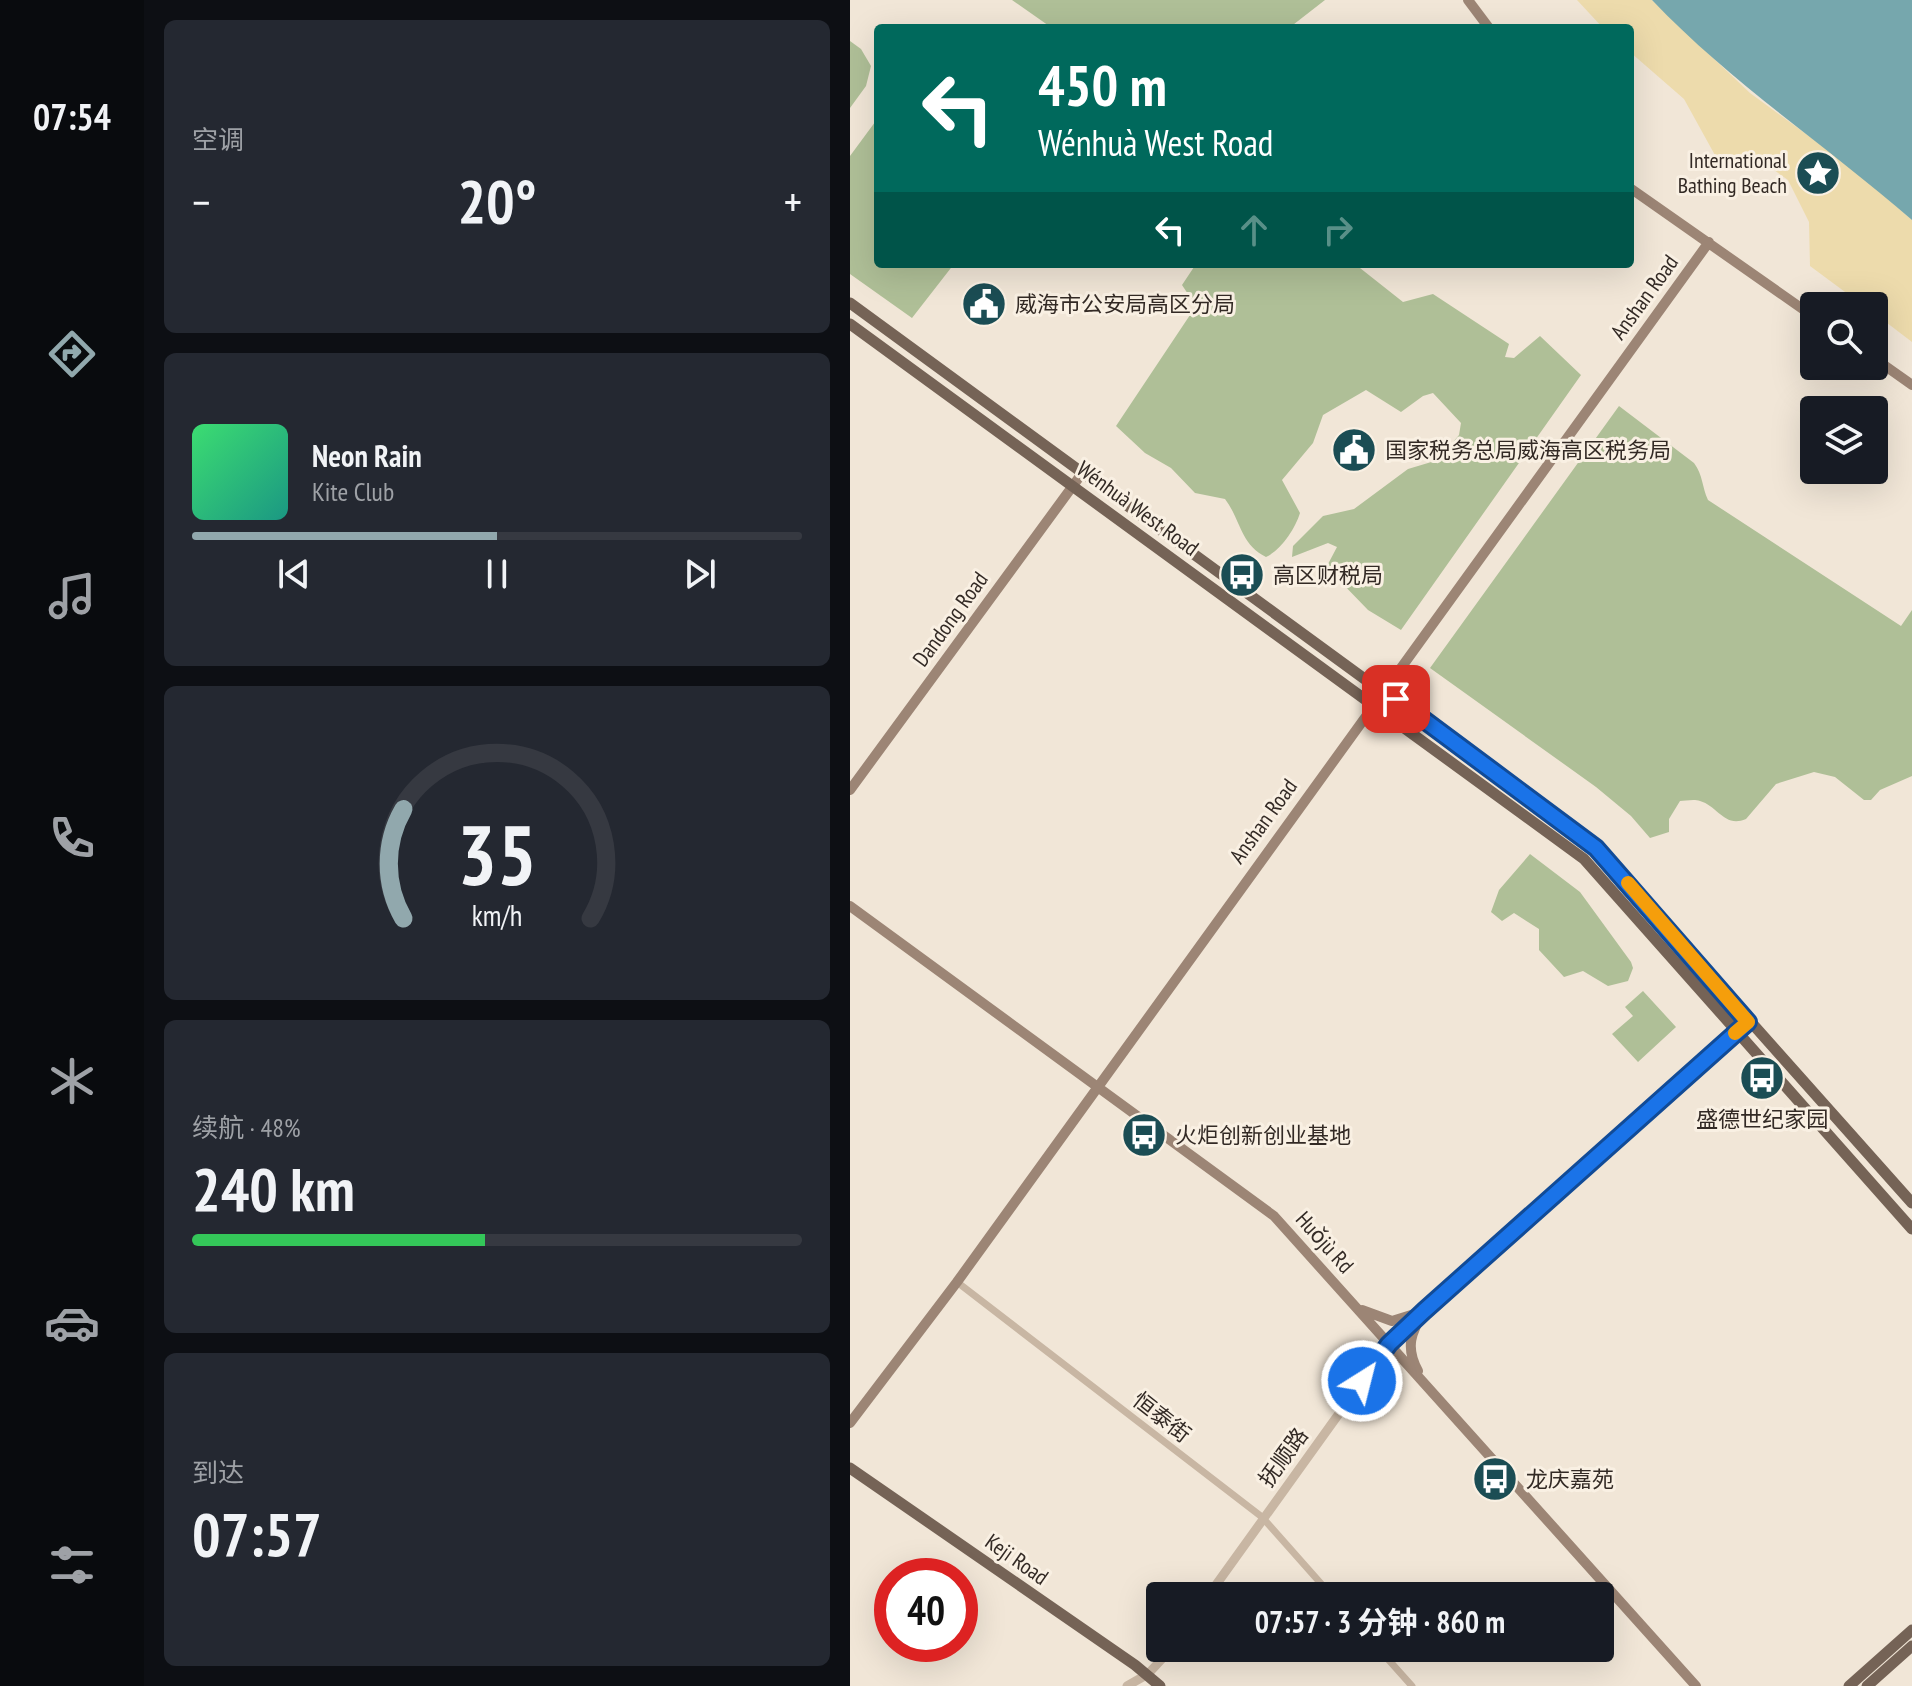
<!DOCTYPE html>
<html lang="zh">
<meta charset="utf-8">
<style>
:root{--surface:#171b24;--page:#242831;--text:#f1f3f6;--muted:#9ea1a6;--line:#363941;--accent:#91a8ad}
body{margin:0;font-family:"PT Sans Narrow","Noto Sans SC",sans-serif;background:var(--page);color:var(--text);height:100vh;display:flex;flex-direction:column;font-size:30px;white-space:nowrap}
*{box-sizing:border-box;margin:0}
p{font-size:26px;color:var(--muted)}
.icon{flex:none;width:44px;height:44px;fill:none;stroke:currentColor;stroke-width:2;stroke-linecap:round;stroke-linejoin:round}
.map{position:relative;flex:1;overflow:hidden}
.side{display:flex;flex-direction:column;gap:20px;padding:20px;background:#0d0f14;width:706px}
.side>*{flex:none}
.guide{position:absolute;left:24px;top:24px;width:760px;height:244px;border-radius:8px;box-shadow:0 8px 32px #0002;background:#00695c;color:#fff;overflow:hidden}
.buttons{position:absolute;left:950px;top:292px;display:grid;gap:16px}
.buttons a{display:grid;place-items:center;width:88px;height:88px;border-radius:8px;background:var(--surface);box-shadow:0 8px 32px #0002;font-size:40px}
.speed{position:absolute;left:24px;top:1558px;display:flex;gap:16px;font-size:40px;font-weight:700;text-align:center}
.speed>*{display:grid;place-content:center;width:104px;height:104px;border-radius:50%;background:var(--surface);box-shadow:0 8px 32px #0002;line-height:1}
.speed .limit{border:12px solid #d22;background:#fff;color:#111}
.pin{position:absolute;display:grid;place-items:center;width:68px;height:68px;color:#fff;margin:-34px;border-radius:16px;box-shadow:0 4px 12px #0006}
.me{position:absolute;width:88px;margin:-44px;rotate:36deg;stroke-linejoin:round;filter:drop-shadow(0 0 6px #0008)}
.turn{display:flex;align-items:center;gap:28px;height:168px;padding:0 32px;font-size:36px}
.turn .icon{width:104px;height:104px;stroke-width:2.5}
.turn b{display:block;font-size:56px;line-height:68px}
.lanes{display:flex;align-items:center;height:76px;padding:0 32px;background:#0003;justify-content:center;gap:40px;direction:ltr}
.lanes .off{opacity:.35}
.big{font-size:60px;font-weight:700;line-height:1.1}
.side .card{flex:1;display:flex;flex-direction:column;justify-content:center;gap:12px;min-width:0;padding:0 28px;border-radius:12px;background:var(--page)}
.side .dial{align-items:center;gap:0}
.dial svg{height:208px;overflow:visible;fill:none;stroke:var(--line);stroke-width:7;stroke-linecap:round;text-anchor:middle}
.dial text{fill:var(--text);stroke:none}
.song{display:flex;align-items:center;gap:24px}
.cover{width:96px;height:96px;border-radius:12px;background:linear-gradient(135deg,hsl(140 70% 55%),hsl(170 70% 35%))}
.played{height:8px;border-radius:4px;background:linear-gradient(90deg,var(--accent) 50%,var(--line) 50%)}
.keys{display:flex;justify-content:space-around;direction:ltr}
.heat{display:flex;justify-content:space-between;align-items:center;font-size:44px;direction:ltr}
.charge{height:12px;border-radius:6px;background:linear-gradient(90deg,#34c759 48%,var(--line) 0)}
.trip{position:absolute;left:296px;top:1582px;width:468px;height:80px;border-radius:8px;background:var(--surface);box-shadow:0 8px 32px #0002;font-weight:700;line-height:80px;text-align:center}
main{display:flex;flex:1;min-height:0}
.dock{display:flex;flex-direction:column;width:144px;justify-content:space-around;align-items:center;background:#090b0e;color:var(--muted)}
.dock .icon{width:56px;height:56px}
.dock .active{color:var(--accent)}
.dock b{font-size:36px;color:var(--text)}
.map>svg:first-child{display:block}
.green{fill:#afbf97}
.sand{fill:#eddbac}
.water{fill:#76a7ad}
.lines{fill:none;stroke-linecap:round;stroke-linejoin:round}
.minor{stroke:#c8b6a3;stroke-width:7}
.tertiary{stroke:#c8b6a3;stroke-width:9}
.secondary{stroke:#9c8575;stroke-width:10}
.primary{stroke:#756356;stroke-width:11}
.route-casing{stroke:#114b97;stroke-width:20}
.route{stroke:#1a73e8;stroke-width:14}
.slow{stroke:#f59e0b;stroke-width:14}
.labels{text-anchor:middle;stroke-width:6;stroke-linejoin:round;paint-order:stroke}
.poi-label{font-size:22px;fill:#332a25;stroke:#f9f0e3;text-anchor:start}
.street-label{font-size:22px;fill:#332a25;stroke:#f9f0e3}
</style>
<main>
<nav class="dock">
<b>07:54</b>
<svg class="icon active" aria-label="directions" viewBox="0 0 24 24"><path d="M12 3l9 9-9 9-9-9zM9 14v-3h6M13 9l2 2-2 2"/></svg>
<svg class="icon" aria-label="music" viewBox="0 0 24 24"><path d="M9 18V5l10-2v13"/><circle cx="6" cy="18" r="3"/><circle cx="16" cy="16" r="3"/></svg>
<svg class="icon" aria-label="phone" viewBox="0 0 24 24"><path d="M5 4h4l2 5-3 2q2 4 5 5l2-3 5 2v4C11 20 4 13 5 4z"/></svg>
<svg class="icon" aria-label="climate" viewBox="0 0 24 24"><path d="M12 3v18M4 7l16 10M4 17L20 7"/></svg>
<svg class="icon" aria-label="car" viewBox="0 0 24 24"><path d="M5 17H2v-5l4-1 3-4h7l3 4 3 1v5h-3M9 17h6M6 11h13"/><circle cx="7" cy="17" r="2"/><circle cx="17" cy="17" r="2"/></svg>
<svg class="icon" aria-label="filters" viewBox="0 0 24 24"><path d="M4 7h16M4 17h16"/><circle cx="9" cy="7" r="2"/><circle cx="15" cy="17" r="2"/></svg>
</nav>
<section class="side">
<div class="card"><p>空调</p>
<div class="heat"><a>−</a><b class="big">20°</b><a>+</a></div>
</div>
<div class="card">
<div class="song"><i class="cover"></i><div><b>Neon Rain</b><p>Kite Club</p></div></div>
<div class="played"></div>
<div class="keys"><svg class="icon" aria-label="previous" viewBox="0 0 24 24"><path d="M18 5L8 12l10 7zM5 5v14"/></svg><svg class="icon" aria-label="pause" viewBox="0 0 24 24"><path d="M8 5v14M16 5v14"/></svg><svg class="icon" aria-label="next" viewBox="0 0 24 24"><path d="M6 5l10 7-10 7zM19 5v14"/></svg></div>
</div>
<div class="card dial"><svg viewBox="0 0 100 80">
<path d="M14 69A42 42 0 1 1 86 69"/>
<path d="M14 69A42 42 0 0 1 14 27" stroke="#91a8ad"/>
<text x="50" y="56" font-size="32" font-weight="700">35</text>
<text x="50" y="72" font-size="11">km/h</text>
</svg></div>
<div class="card"><p>续航 · 48%</p><b class="big">240 km</b><div class="charge"></div></div>
<div class="card"><p>到达</p><b class="big">07:57</b></div>
</section>
<div class="map">
<svg width="1062" height="1686" viewBox="0 0 1062 1686">
<rect width="100%" height="100%" fill="#f1e6d7"/>
<path class="green" d="M162,0H475L439,28H202Z
M0,41L11,49L21,66L16,86L0,108Z
M28,118V264H104L62,318L0,274V156Z
M346,264H512L510,268L553,302L583,294L659,344L655,357L664,358L690,336L731,375L551,630L518,610L488,579L478,578L477,566L487,547L478,543L442,557L443,546L473,516L504,509L558,469L588,460L609,435L611,423L583,393L573,396L551,412L516,390L473,415L463,443L432,480L450,513C445,529 431,550 416,557C390,544 391,520 375,499L345,493L321,468L295,453L266,426L346,306L332,285Z
M769,406L844,463C853,475 852,487 858,500L1051,626L1062,610V776L1030,790L1021,800H1014L985,777L964,772L926,784L896,819C874,828 868,806 850,801C844,799 835,801 830,801L819,819V832L800,838L781,816L746,787L580,668Z
M680,854L730,892L781,962L783,968L778,981L758,986L733,971L714,977L689,950V929L664,913L652,921L641,912L649,890Z
M793,991L826,1027L788,1062L762,1034L783,1016L775,1007Z"/>
<path class="sand" d="M727,0H802L900,93L1000,166L1062,220V342L1024,313V306H1014L960,266L959,222L938,180L907,158L866,157L834,99L780,52V28H753Z"/>
<path class="water" d="M802,0H1062V220C976,145 881,83 802,0Z"/>
<g class="lines">
<path class="minor" d="M107,1282L412,1517L482,1596
M528,1648L562,1686"/>
<path class="tertiary" d="M358,1596L539,1344L898,1022
M277,1686L298,1674L322,1648"/>
<path class="secondary" d="M618,0L639,28
M780,188L964,317
M1024,358L1062,385
M0,790L233,472
M0,906L424,1216L846,1686
M512,1310L542,1321L574,1311
M568,1371C555,1347 561,1333 574,1311
M0,1423L107,1282L859,242"/>
<path class="primary" d="M0,303L746,848L1062,1203
M0,324L734,859L1062,1229
M0,1468L285,1665L310,1686
M999,1686L1062,1630
M1017,1686L1062,1646"/>
</g>
<g class="lines">
<g class="route-casing">
<path id="route" d="M512,1381L539,1344L574,1311L898,1022L746,848L546,699"/>
</g>
<use href="#route" class="route"/>
<path class="slow" d="M778,883L898,1022L885,1033"/>
</g>
<defs>
<g id="sight-disc" transform="scale(2.3)"><circle r="9.5" fill="#1b4d54" stroke="#f9f0e3"/><path d="M0-6L1.8-2.2L6-1.7L2.9 1.2L3.7 5.4L0 3.3L-3.7 5.4L-2.9 1.2L-6-1.7L-1.8-2.2Z" fill="#fff"/></g>
<g id="civic-disc" transform="scale(2.3)"><circle r="9.5" fill="#1b4d54" stroke="#f9f0e3"/><path d="M-.6-6.5H3V-4.5H.6V-3L4-1V1h2V6H-6V1h2V-1L-.6-3ZM-1.2 2.5V6h2.4V2.5Z" fill="#fff"/></g>
<g id="bus-disc" transform="scale(2.3)"><circle r="9.5" fill="#1b4d54" stroke="#f9f0e3"/><path d="M-5-6H5V4H4V6H2V4H-2V6H-4V4H-5ZM-3.5-4V0h7V-4ZM-3.5 1.2v1.5H-2V1.2ZM2 1.2v1.5H3.5V1.2Z" fill="#fff"/></g>
</defs>
<g fill-rule="evenodd">
<use href="#sight-disc" x="968" y="173"/>
<use href="#civic-disc" x="134" y="304"/>
<use href="#civic-disc" x="504" y="450"/>
<use href="#bus-disc" x="392" y="575"/>
<use href="#bus-disc" x="912" y="1078"/>
<use href="#bus-disc" x="294" y="1135"/>
<use href="#bus-disc" x="645" y="1479"/>
</g>
<g class="labels">
<g class="poi-label">
<text x="937" y="168" text-anchor="end">International<tspan x="937" dy="25">Bathing Beach</tspan></text>
<text x="165" y="312">威海市公安局高区分局</text>
<text x="535" y="458">国家税务总局威海高区税务局</text>
<text x="423" y="583">高区财税局</text>
<text x="912" y="1127" text-anchor="middle">盛德世纪家园</text>
<text x="325" y="1143">火炬创新创业基地</text>
<text x="676" y="1487">龙庆嘉苑</text>
</g>
<g class="street-label">
<text transform="translate(794 297) rotate(-54)" y="8">Anshan Road</text>
<text transform="translate(288 508) rotate(36)" y="8">Wénhuà West Road</text>
<text transform="translate(100 619) rotate(-54)" y="8">Dandong Road</text>
<text transform="translate(413 821) rotate(-54)" y="8">Anshan Road</text>
<text transform="translate(475 1242) rotate(48)" y="8">Huǒjù Rd</text>
<text transform="translate(312 1417) rotate(38)" y="8">恒泰街</text>
<text transform="translate(433 1457) rotate(-54)" y="8">抚顺路</text>
<text transform="translate(167 1559) rotate(35)" y="8">Keji Road</text>
</g>
</g>
</svg>
<div class="buttons">
<a><svg class="icon" aria-label="search" viewBox="0 0 24 24"><circle cx="10" cy="10" r="6"/><path d="M15 15l6 6"/></svg></a>
<a><svg class="icon" aria-label="layers" viewBox="0 0 24 24"><path d="M12 4l9 5-9 5-9-5zM3 14l9 5 9-5"/></svg></a>
</div>
<div class="speed"><div class="limit">40</div></div>
<div class="pin" style="left:546px;top:699px;background:#d93025"><svg class="icon" aria-label="arrive" viewBox="0 0 24 24"><path d="M6 21V4h12l-3 4 3 4H6"/></svg></div>
<svg class="me" style="left:512px;top:1381px" viewBox="-20 -20 40 40"><circle r="17" fill="#1a73e8" stroke="#fff" stroke-width="3"/><path d="M0-11L8 9 0 5-8 9z" fill="#fff"/></svg>
<div class="trip">07:57 · 3 分钟 · 860 m</div>
<div class="guide">
<div class="turn"><svg class="icon" aria-label="left" viewBox="0 0 24 24"><path d="M17 20v-9H6M10 6l-5 5 5 5"/></svg><div><b>450 m</b>Wénhuà West Road</div></div>
<div class="lanes"><svg class="icon" aria-label="left" viewBox="0 0 24 24"><path d="M17 20v-9H6M10 6l-5 5 5 5"/></svg><svg class="icon off" aria-label="ahead" viewBox="0 0 24 24"><path d="M12 20V5M6 11l6-6 6 6"/></svg><svg class="icon off" aria-label="right" viewBox="0 0 24 24"><path d="M7 20v-9h11M14 6l5 5-5 5"/></svg></div>
</div>
</div>
</main>
